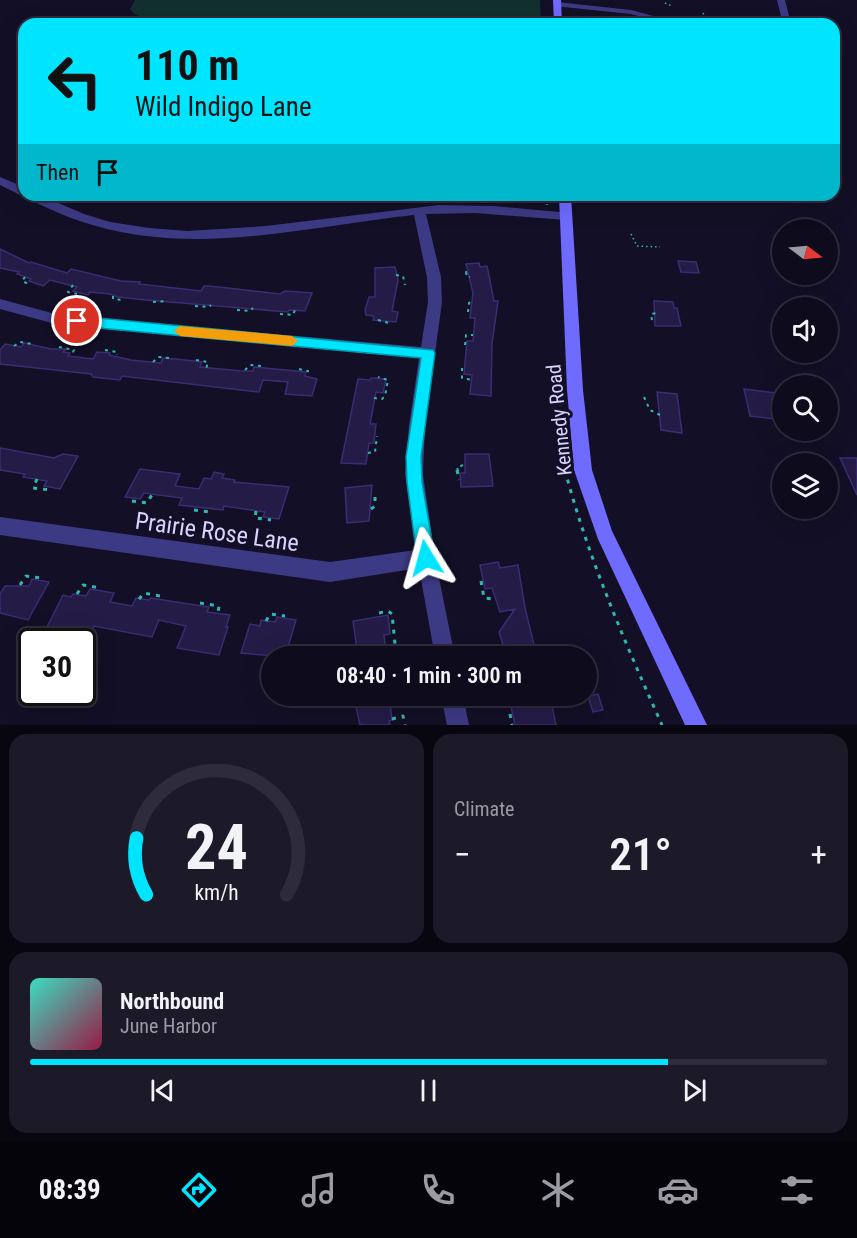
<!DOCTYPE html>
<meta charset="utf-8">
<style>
:root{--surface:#0e0b1c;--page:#1c1929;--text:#f1f3f6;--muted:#9b9ba3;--line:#2e2b3b;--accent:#00e5ff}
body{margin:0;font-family:"Roboto Condensed",sans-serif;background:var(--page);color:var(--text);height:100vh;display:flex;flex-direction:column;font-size:22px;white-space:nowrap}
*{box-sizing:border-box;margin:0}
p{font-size:20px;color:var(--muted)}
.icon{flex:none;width:33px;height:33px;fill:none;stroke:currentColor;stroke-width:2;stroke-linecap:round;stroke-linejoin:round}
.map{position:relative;height:725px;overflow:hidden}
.details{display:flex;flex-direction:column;gap:9px;padding:9px;background:#08060f;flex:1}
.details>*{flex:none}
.hud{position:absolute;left:18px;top:18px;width:822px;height:183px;border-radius:18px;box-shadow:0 6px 24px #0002,0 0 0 2px var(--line);background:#00e5ff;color:#111;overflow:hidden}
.needle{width:39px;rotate:106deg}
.fabs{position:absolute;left:772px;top:219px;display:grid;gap:12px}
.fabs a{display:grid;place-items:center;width:66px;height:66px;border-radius:50%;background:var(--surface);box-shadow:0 6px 24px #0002,0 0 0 2px var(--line);font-size:30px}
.speed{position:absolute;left:18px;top:628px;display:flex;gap:12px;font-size:30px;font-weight:700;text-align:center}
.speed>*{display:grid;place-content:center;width:78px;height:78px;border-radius:50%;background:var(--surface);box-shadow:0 6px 24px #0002,0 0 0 2px var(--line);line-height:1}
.speed .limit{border:3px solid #111;border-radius:9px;background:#fff;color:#111}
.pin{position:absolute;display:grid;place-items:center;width:51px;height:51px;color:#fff;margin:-26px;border:3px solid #fff;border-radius:50%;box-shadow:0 2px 6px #0007}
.me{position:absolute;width:66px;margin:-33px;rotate:352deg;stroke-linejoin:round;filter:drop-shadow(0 0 4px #0008)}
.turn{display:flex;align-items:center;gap:21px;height:126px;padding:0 18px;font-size:27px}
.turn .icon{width:78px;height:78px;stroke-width:2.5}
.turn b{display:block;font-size:42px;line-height:51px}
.then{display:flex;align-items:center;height:57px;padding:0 18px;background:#0003;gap:12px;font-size:22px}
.big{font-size:45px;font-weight:600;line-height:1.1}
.details .tile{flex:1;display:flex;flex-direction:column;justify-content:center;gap:9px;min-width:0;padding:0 21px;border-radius:18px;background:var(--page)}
.details .dial{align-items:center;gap:0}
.dial svg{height:156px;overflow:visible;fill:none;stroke:var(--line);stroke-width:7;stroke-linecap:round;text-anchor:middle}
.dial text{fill:var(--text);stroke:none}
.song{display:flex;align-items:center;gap:18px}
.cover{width:72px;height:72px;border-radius:9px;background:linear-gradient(135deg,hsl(170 70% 55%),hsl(340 70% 35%))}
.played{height:6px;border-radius:3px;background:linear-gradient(90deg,var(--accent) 80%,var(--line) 80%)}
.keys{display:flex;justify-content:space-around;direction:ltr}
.heat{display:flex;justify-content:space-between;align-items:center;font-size:33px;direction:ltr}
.details .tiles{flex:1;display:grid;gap:9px;grid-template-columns:1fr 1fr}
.tile:last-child{grid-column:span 2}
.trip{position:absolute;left:261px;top:646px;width:336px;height:60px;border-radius:30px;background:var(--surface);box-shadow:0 6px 24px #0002,0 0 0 2px var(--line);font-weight:600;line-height:60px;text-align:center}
.tabs{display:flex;height:96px;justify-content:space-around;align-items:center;background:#06040b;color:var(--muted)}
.tabs .icon{width:42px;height:42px}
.tabs .selected{color:var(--accent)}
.tabs b{font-size:27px;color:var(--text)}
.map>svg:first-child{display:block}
.green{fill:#12302f}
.building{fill:#241b47;stroke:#3b2d73;stroke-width:1.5}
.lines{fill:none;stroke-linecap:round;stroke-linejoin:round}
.path-far2{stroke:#2fb8b0;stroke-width:1.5;stroke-dasharray:1.5 3;stroke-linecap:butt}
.path-far1{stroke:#2fb8b0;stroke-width:2;stroke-dasharray:3 4.5;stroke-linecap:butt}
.path{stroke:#2fb8b0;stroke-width:3;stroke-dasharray:4 6;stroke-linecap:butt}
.minor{fill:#3d3a85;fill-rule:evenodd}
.secondary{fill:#6f6bff;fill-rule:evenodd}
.route{fill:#00e5ff;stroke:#0095a6;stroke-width:1.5}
.slow{fill:#f59e0b}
.labels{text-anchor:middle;stroke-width:6;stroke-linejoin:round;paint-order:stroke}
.street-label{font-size:20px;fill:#d9d4ff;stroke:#130f26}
.near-street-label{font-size:24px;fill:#d9d4ff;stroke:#130f26}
</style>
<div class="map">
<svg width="857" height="725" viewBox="0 0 857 725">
<rect width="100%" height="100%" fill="#130f26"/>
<path class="green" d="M135,0H540L541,24H155L133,13L130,9Z"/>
<path class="building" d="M0,249L29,263L31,262L67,273L71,269L121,281L140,282L139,284L201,291L204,286H210L280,294L285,291L312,293L305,311L289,310L288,312L146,300L118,297L110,294L90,292L88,295L73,291L77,287L50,280L43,286L29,281L31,279L17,274L19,272L0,268Z
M678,261L696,262L699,273L681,272Z
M479,263L480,267L487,266L494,301H498L492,344L491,396L470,394L472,375L464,374L467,341H473L475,318H470L473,293L466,264Z
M395,267L398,280L392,311L398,312L396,322L373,320L374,316L366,315L365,310L369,297H375V268Z
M654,301L673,302L674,308H677L681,326H655Z
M24,343L51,349H66L63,352L70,353L68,356L93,359L97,352L110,353L109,355L131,360L161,363L163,358L176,359L202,362L200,367L242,371H253L254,367L306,372L305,376L317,379L312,396L285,394L288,382L263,380L259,392L122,376L120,380L93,377L91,374L0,364V350L5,344L21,347Z
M371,378L386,379L383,393L376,392L370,424H376L374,443H369L366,464L341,463L358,379L370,380Z
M744,389L776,393L777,395L783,396V420L750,416Z
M657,392L677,394L682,433L661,430Z
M0,448L54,458L63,454L78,456L60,489L44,486L47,481L23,477L25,474L0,470Z
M465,454H489L493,486L461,487L460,473H465Z
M840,458H857V495Z
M140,469L180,474L175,486L199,489L204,478L211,479L214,472L224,474L222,478L235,480L234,482L289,487L279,519L263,517L265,512L224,506L223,510L179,505L182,498L144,493L140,499L125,497Z
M372,485L369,521L347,523L345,488Z
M498,562L500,568L518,565L525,608L537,657H507L499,632L515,609L500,612L492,588L485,589L480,565Z
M32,579L49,582L28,620L0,613V594L5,586H29Z
M90,589L114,593L110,602L132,606L136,598L149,600L151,598L209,607L207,612L230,615L226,627H228L219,655L177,648L186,626L159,620L152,637L94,626L88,640L76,638L75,642H61L64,636L44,633L63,595L71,597L73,594L86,596Z
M388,615L390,634L384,635L386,651L383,652L384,657H358L353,621Z
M277,617L296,620L285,657L241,653L250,624L260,626L261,620L275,622Z
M598,694L603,710L593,712L588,696Z
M366,696H389L392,720L389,721L390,725H360L354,698Z
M536,696H550L556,725H515L510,702Z"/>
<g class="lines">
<path class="path-far2" d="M665,3L672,6
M703,13L707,20L724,21
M614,23H625
M812,24L819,23
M547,195V205
M631,234L637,246L660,247
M466,271V274"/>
<path class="path-far1" d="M466,272L467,277H470
M396,275L403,276L405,285
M25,277L22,281L31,285
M73,285L68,292L77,294
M113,296V299L124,300
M153,302L166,301
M195,306L209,307L211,305
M237,310L250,311L253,308
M468,312L469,303L473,301
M280,314L293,315L295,310
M378,320L389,323
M652,320L651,314L657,313
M465,345L466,335H473
M14,346L20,342L33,344
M59,347L74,350L71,356
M105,350L117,352V355
M196,360L208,362L206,369
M153,362L158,357L170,358
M462,368V378L472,380
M299,369L308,371L307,376
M245,370L250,365L261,366
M560,395L562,460L565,471
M644,397L650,410L660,415
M374,398L382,399L385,396L388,380L378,377
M368,453L375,452L377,436
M458,471L457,467L464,465"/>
<path class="path" d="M457,470L459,480
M565,470C587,555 626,645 662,725
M37,479L33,488L51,490
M132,501L147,503L153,493
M371,509L375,506V492
M194,510L209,512L212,508
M256,511L255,518L271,520
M481,581L484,598L494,599
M20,585L26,576L42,578
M77,594L83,585L100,588
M139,599L144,593L160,596
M200,603L219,606L218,613
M379,613L388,611L392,614L395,644L385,647
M266,621L270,614L285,616
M497,657L496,647L506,645
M510,714L512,725
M392,719L403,716L405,725"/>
<path class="minor" d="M777,0H785L791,24H783Z
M557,2L631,10L683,24H669L631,14L554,6V2Z
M0,177L24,187V195H40L84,214L110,222L149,228L188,231L266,226L439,205L493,206L570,213L572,216L566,220L475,213L426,214L441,277L442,302L425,426L423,474L435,558L455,657H435L419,568L330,582L0,535V517L330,562L416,550L405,474L409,426L419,358L59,325L0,309V299L59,315L421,347L428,302L427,277L414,215C310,226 200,256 96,226C62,217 31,200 0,185Z
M441,696H463L469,725H447Z"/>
<path class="secondary" d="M553,0H561L562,24H554Z
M559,195H571L583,390L592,470L612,531L707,725H685L598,539L574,470L567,390Z"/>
</g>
<path class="route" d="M77,316L433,350L435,353L421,457L422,482L435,558L432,564L426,567L420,564L417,558L407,482L406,457L421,358L77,326L70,321Z"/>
<path class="slow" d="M180,326L292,336L298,341L292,346L180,336L174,331Z"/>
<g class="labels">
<g class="street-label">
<text transform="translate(559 420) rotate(-96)" y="7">Kennedy Road</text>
</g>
<g class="near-street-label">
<text transform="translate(217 532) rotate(8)" y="8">Prairie Rose Lane</text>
</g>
</g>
</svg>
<div class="fabs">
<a><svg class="needle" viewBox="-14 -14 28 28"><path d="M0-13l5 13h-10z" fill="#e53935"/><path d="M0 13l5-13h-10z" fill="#9b9ba3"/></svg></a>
<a><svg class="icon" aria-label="sound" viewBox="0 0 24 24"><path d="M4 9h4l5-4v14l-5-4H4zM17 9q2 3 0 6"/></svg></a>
<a><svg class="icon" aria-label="search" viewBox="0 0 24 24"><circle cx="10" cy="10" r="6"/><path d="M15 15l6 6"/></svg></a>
<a><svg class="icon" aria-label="layers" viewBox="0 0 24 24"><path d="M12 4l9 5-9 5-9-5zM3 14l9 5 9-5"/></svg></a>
</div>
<div class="speed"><div class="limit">30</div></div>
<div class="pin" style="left:77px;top:321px;background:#d93025"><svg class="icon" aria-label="arrive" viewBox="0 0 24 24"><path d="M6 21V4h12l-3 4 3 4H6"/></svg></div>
<svg class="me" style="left:426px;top:558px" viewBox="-20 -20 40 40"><path d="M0-17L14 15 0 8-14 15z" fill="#00e5ff" stroke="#fff" stroke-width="4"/></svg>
<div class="trip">08:40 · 1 min · 300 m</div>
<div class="hud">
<div class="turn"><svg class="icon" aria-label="left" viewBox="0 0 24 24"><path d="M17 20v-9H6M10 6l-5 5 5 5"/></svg><div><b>110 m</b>Wild Indigo Lane</div></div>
<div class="then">Then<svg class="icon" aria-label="arrive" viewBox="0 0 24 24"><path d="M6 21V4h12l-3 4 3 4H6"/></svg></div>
</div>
</div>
<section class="details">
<div class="tiles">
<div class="tile dial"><svg viewBox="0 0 100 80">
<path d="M14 69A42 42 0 1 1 86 69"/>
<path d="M14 69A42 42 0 0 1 9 40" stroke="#00e5ff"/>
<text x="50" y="56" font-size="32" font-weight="700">24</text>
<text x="50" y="72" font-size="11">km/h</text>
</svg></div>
<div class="tile"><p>Climate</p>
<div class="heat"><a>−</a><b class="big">21°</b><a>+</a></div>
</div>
<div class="tile">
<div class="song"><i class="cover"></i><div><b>Northbound</b><p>June Harbor</p></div></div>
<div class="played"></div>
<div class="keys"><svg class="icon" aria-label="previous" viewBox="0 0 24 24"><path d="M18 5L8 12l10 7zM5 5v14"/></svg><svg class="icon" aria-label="pause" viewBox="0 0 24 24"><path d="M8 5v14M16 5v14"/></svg><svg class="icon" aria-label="next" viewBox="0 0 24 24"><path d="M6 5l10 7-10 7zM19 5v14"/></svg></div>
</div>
</div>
</section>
<nav class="tabs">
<b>08:39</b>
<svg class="icon selected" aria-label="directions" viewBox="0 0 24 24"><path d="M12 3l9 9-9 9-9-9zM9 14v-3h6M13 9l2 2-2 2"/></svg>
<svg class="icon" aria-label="music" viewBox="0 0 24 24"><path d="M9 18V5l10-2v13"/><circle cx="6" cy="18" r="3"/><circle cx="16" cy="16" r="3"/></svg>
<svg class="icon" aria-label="phone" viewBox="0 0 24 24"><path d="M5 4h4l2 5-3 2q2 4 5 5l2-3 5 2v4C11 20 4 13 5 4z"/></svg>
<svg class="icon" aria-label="climate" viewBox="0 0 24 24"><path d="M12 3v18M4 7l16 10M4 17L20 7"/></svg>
<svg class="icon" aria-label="car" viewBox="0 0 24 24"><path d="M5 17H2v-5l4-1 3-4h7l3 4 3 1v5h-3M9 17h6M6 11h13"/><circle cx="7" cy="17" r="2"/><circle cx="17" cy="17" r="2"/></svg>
<svg class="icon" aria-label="filters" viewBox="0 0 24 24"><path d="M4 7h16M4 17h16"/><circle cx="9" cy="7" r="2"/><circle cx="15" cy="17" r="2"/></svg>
</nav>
